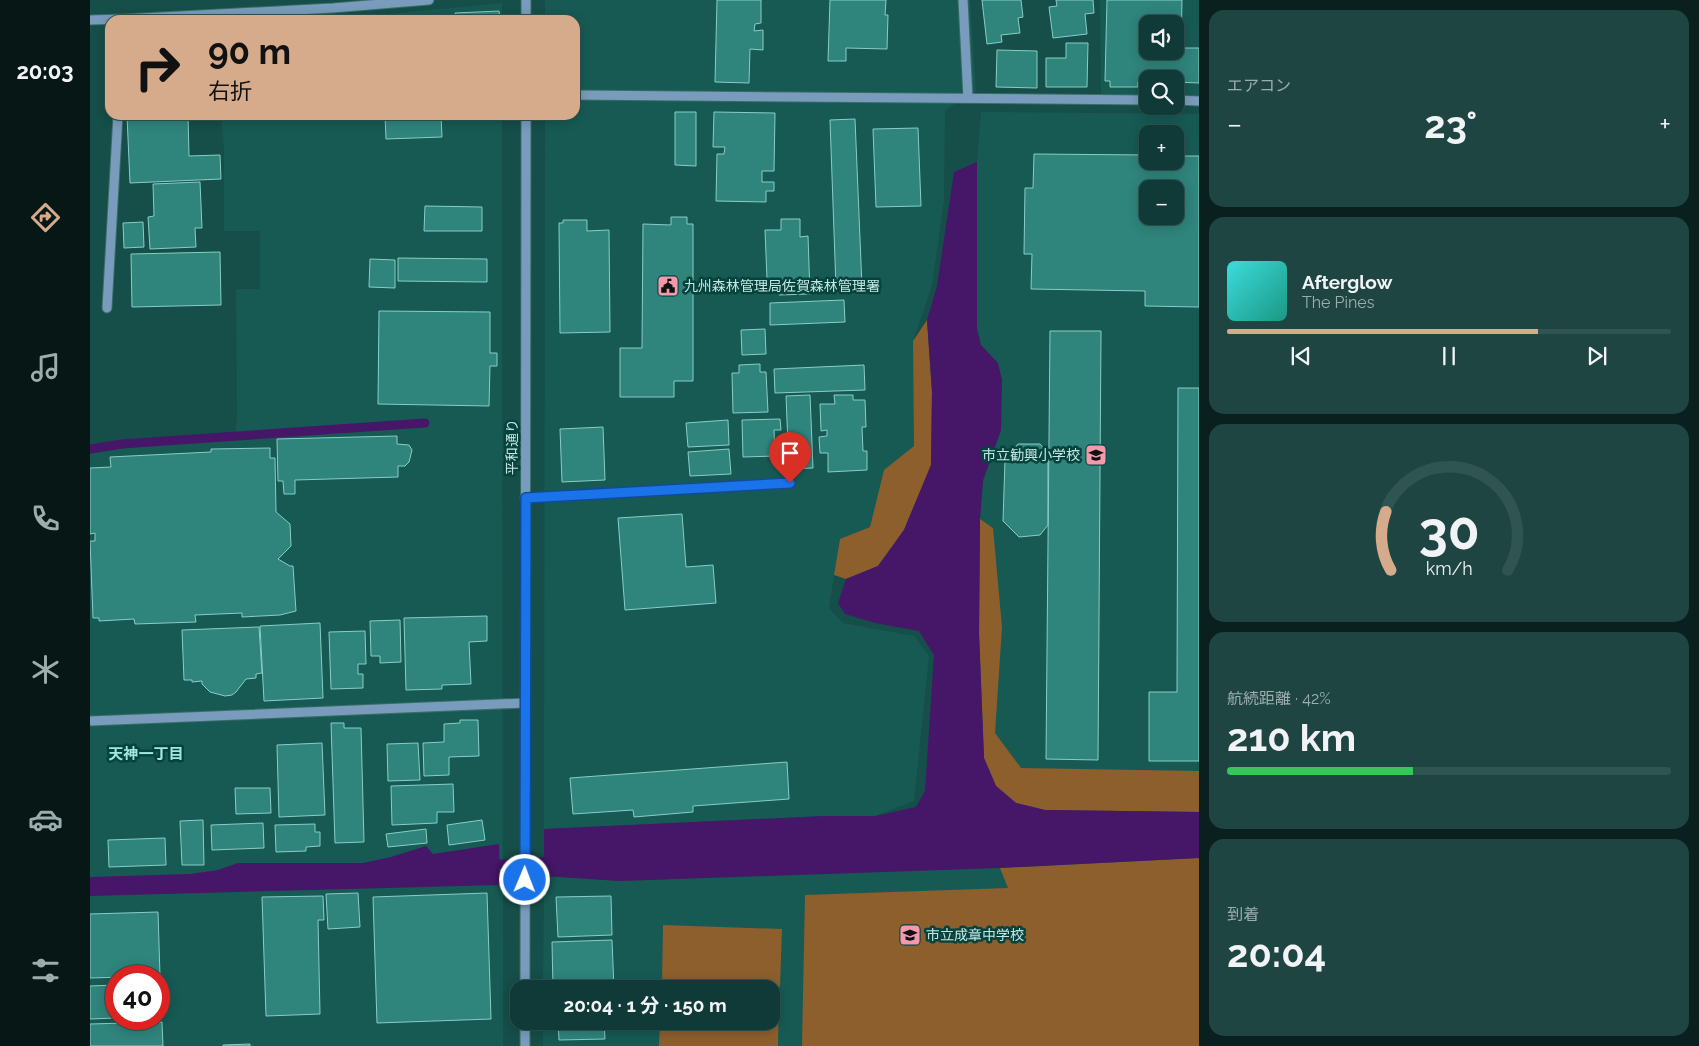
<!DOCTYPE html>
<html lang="ja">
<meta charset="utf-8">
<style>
:root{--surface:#103a37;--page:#1e4542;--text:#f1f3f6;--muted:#9cadad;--line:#305452;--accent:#d6ab8b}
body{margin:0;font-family:Raleway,"Noto Sans JP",sans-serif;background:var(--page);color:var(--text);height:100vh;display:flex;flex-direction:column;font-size:19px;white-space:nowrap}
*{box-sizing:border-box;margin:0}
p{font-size:16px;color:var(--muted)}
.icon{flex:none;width:28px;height:28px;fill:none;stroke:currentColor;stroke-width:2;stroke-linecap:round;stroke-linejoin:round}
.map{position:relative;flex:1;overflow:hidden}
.panel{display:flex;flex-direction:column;gap:10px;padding:10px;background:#09201e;width:500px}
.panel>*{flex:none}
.banner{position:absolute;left:15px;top:15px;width:475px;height:105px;border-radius:15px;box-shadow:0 2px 12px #0003,0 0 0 1px var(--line);background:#d6ab8b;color:#111;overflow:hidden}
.tools{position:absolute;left:1049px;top:15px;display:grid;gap:10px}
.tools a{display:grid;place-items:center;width:45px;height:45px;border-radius:10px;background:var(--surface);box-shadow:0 2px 12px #0003,0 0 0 1px var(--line);font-size:25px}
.speed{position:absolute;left:15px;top:965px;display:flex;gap:10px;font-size:25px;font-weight:700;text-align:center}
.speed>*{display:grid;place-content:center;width:65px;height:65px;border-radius:50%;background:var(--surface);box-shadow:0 2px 12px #0003,0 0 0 1px var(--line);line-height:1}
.speed .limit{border:8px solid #d22;background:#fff;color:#111}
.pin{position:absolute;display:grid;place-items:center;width:42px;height:42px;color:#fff;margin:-51px -21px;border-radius:50% 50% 50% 0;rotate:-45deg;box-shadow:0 0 5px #0007}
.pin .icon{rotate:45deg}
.me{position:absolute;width:55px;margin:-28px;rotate:1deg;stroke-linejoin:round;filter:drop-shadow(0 0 4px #0008)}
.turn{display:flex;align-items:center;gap:18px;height:105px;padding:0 20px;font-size:22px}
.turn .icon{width:65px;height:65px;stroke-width:2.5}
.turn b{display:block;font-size:35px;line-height:42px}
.big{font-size:38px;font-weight:700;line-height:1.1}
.panel .widget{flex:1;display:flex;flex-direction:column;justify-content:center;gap:8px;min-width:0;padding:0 18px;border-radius:15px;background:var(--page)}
.panel .dial{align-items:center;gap:0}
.dial svg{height:130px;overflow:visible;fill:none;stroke:var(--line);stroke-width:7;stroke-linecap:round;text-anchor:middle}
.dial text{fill:var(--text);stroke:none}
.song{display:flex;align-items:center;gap:15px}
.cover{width:60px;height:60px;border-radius:8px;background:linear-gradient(135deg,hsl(180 70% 55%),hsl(170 70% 35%))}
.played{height:5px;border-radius:2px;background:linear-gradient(90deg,var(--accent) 70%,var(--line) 70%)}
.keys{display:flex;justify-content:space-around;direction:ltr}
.heat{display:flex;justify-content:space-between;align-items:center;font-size:28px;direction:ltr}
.charge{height:8px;border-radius:4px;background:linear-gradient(90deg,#34c759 42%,var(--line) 0)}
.trip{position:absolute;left:420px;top:980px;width:270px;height:50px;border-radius:15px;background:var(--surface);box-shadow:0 2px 12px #0003,0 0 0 1px var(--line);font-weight:700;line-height:50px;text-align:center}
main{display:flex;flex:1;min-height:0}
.menu{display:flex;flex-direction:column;width:90px;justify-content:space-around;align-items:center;background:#061716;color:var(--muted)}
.menu .icon{width:35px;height:35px}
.menu .on{color:var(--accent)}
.menu b{font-size:22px;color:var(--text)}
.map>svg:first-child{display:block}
.built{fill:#175a54;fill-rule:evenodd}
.green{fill:#8c5f2d}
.water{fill:#461669}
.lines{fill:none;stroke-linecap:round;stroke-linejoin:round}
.stream{stroke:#461669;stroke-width:9}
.building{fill:#2f847c;stroke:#87cec6;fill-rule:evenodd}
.minor-casing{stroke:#396d68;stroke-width:11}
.minor{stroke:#799cbc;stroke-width:9}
.route-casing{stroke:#114b97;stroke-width:12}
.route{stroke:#1a73e8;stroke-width:9}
.labels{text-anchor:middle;stroke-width:5;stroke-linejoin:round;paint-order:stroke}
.poi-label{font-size:14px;fill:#c5e7e2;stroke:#06433e;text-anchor:start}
.street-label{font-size:14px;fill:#c5e7e2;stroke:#06433e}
.neighbourhood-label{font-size:15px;font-weight:bold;fill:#a0e8df;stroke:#06433e}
</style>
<main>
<nav class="menu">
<b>20:03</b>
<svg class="icon on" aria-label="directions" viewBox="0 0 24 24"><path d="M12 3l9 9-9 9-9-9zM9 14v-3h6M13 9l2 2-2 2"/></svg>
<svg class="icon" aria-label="music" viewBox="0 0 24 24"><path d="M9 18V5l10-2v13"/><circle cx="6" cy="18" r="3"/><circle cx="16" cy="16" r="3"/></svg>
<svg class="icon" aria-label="phone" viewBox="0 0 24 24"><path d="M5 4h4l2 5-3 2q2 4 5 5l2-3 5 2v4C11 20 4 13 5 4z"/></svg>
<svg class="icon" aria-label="climate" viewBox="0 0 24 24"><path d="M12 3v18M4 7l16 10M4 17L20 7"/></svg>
<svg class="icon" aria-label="car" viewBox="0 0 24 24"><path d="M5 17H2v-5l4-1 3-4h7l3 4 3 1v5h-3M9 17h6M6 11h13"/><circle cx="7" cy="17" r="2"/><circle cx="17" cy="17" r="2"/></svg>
<svg class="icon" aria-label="filters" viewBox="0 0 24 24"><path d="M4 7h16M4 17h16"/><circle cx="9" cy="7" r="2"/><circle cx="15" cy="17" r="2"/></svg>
</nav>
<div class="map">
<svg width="1109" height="1046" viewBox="0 0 1109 1046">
<rect width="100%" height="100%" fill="#164e49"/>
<path class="built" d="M455,0H880L886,91L855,110L854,201L842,286L823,341L825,446L794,470L780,527L750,539L739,608L753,623L824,636L839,656L824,801L785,816H734L454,829L455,115H485V20H455Z
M1010,0H1109V96H1085V79H1058L1057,96H1011ZM1058,24H1085V51H1058Z
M412,3V20H234Z
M891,112L1109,114V812L906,786L890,519L893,481L911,430L887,329V162ZM1058,134H1085V161H1058ZM1058,189H1085V216H1058Z
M131,115H412L413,1046H0V454L42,447L145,439L147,415L146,289H170V231H134V149ZM26,976H69V1019H26Z
M1109,858V1046H453V1021H681V989H453L454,876L530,881Z"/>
<path class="green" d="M837,320L842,392L841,465L814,530L788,566L756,579L744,575L750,539L780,527L794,470L824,446L823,341Z
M890,519L903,528L912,627L905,733L931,768L1109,771V812L955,810L926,803L906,786L894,758L889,633Z
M1109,858V1046H712L715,895L918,888L910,868Z
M573,925L692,929L690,987L572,982Z
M681,994H689L688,1046H569L570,1021H681Z"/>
<path class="water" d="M887,162V329L891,345L908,363L912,380L911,430L893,480L890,519L889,633L894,758L906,786L926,803L955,810L1109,812V858L910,868L530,881L454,876V829L734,816H785L826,807L835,791L844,655L829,631L785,623L755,614L748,603L756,579L788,566L814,530L841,465L842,392L837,320L847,286L864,172Z
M409,844L410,885L0,896V877L100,874L128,870L148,863H273L301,857L336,846L343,854Z"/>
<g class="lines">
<path class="stream" d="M0,449L32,444L335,423
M397,865L464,861"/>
</g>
<path class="building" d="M627,0H671V23L665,24L664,31L673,30V50L660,49L659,83L625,82Z
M740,0H796L795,15H798L797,49L756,48V61H738Z
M892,0H931L933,17L928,18L930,33L911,35L912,42L897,44Z
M966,0H1003L1004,13L995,14L997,34L963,38L959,7L967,6Z
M1017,0H1092L1091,48H1109V83L1085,82V79H1058V82H1048V87H1020V81H1015ZM1058,24H1085V51H1058Z
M409,11L410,20H366L365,13Z
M485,30L486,79H485Z
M976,43H998L997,87H956V58H976Z
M907,50L947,51V88L906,87Z
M585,112H606V166L585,165Z
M624,112L685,113L684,171H672V182H684V191H676V202L626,201L627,154H634L635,147H623Z
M98,115L99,156L130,155L131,179L40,183L37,116Z
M295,115H351L352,137L296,139Z
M765,119L772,287L746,288L740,120Z
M828,128L831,206L786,207L783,129Z
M944,154L1058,155V161H1085V156H1109V307L1055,306V291L941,289L942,254H934L935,188H943ZM1058,189H1085V216H1058Z
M110,182L112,228H105L106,247L60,249L58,217L64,216L63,184Z
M335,206L392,207V231H334Z
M581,217H597V224H603V381H584V397H530V348H552L553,224L581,225Z
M691,219H710V237L718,236L720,294L689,295L688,279H677L675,230H691Z
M473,220H497V231L519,230L520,332L470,333L469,223H473Z
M53,222L54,247L34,248L33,223Z
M130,252L131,305L42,307L41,254Z
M308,258L397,259V282L308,281Z
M280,259L305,260V288L279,287Z
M754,300L755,322L680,325V303Z
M289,311L400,312V353H407V366H400L399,406L288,404Z
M675,329L676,354L652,355L651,330Z
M960,331H1011L1008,760L956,759Z
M670,364V372H676L678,412L643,413L642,373H649V365Z
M774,365L775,390L685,393L684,369Z
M1088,388H1109V761H1059V692H1087Z
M720,395L723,468L699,469L696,396Z
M744,395H763V400H775L776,427H772L773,451H777V470L738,472V453H730L729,437L737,436V430L731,431L730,404H745Z
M690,419L691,430H684L685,456L653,457L652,420Z
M638,420L639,445L598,447L596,423Z
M513,427L515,480L472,482L470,429Z
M307,436V444L319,445L322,450L319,462L315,466H308V477L205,480V494H194L193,481H188L187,439Z
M928,444H950L958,453V525L950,535L929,537L913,521L915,460Z
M180,448V458H185L186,512L200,524L201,546L188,559L200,566H203L206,611L190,615L152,617V613L105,615L106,622L45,624L44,619L9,621V618H3L0,541H5V533L0,534V468L21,467L20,457L121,452V449Z
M639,449L641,474L600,476L598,452Z
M592,514L596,567L623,565L626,603L535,610L528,518Z
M397,616V641L379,642L381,684L352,685V689L316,690L314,618Z
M310,620L311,662L290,663V656H281L280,621Z
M230,623L233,698L174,701L170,626Z
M169,627L172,673L166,674V678L156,679L146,692L142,695L135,696L120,692L112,684V681L102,682V680H94L92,630Z
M275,631L276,664H268V674H273V688L241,689L239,632Z
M370,720H388L389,756L359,757V775L334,776L333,743L354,742V724L370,723Z
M241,723H254V728H271L274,842L245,843Z
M232,743L235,815L189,817L187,745Z
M328,743L330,780L298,781L297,744Z
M697,762L699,799L603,806V812L544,817L543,810L483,814L480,778Z
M363,784L364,812H347V823L302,825L301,786Z
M145,788H180L181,813L146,814Z
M113,820L114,865H92L90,821Z
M392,820L395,840L359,845L357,825Z
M173,823L174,848L122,850L121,825Z
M225,824V832H230V846L216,847V851L186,852L185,825Z
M336,829L337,843L298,847L296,834Z
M75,838L76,865L19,867L18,840Z
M268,893L270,927L238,929L236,894Z
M397,893L401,1019L287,1023L283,897Z
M233,896L234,920H228L230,1014L176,1016L172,897Z
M521,896L522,935L468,937L466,897Z
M68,912L70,976L0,978V914Z
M522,940L524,989H463L462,942Z
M69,984H70L71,1017H69Z
M26,985V1018L0,1019V986Z
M468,1021H514L515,1039L469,1040Z
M72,1022L73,1046H0V1024Z
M160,1044V1046H133V1045Z"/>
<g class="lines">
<g class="minor-casing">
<path id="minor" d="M873,0L878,98
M0,20L33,19L243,8L339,0
M436,20V0
M485,95L1058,100
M1085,100L1109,101
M17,308L28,115
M435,498L700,483
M0,721L435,703
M435,989L436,115
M435,1021V1046"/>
</g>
<use href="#minor" class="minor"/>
</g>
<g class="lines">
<g class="route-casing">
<path id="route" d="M435,880L436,498L700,483"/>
</g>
<use href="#route" class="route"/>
</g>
<defs>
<g id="civic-square" transform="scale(1.125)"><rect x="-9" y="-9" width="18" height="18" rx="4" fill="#f29aac" stroke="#06433e"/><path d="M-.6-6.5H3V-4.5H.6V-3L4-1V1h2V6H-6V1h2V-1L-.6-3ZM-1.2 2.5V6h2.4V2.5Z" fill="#111"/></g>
<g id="school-square" transform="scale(1.125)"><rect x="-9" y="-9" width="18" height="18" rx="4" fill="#f29aac" stroke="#06433e"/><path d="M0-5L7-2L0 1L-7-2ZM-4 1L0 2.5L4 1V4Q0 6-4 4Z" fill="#111"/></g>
</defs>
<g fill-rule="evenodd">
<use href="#civic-square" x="578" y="286"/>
<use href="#school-square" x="1006" y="455"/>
<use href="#school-square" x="820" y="935"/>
</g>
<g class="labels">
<g class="poi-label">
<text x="594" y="291">九州森林管理局佐賀森林管理署</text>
<text x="990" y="460" text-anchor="end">市立勧興小学校</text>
<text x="836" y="940">市立成章中学校</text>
</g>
<g class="street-label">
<text transform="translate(422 447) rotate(-90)" y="5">平和通り</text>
</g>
<g class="neighbourhood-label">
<text x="56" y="759">天神一丁目</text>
</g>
</g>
</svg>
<div class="tools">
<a><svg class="icon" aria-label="sound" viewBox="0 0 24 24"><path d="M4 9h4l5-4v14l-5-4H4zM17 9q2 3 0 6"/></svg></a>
<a><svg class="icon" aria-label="search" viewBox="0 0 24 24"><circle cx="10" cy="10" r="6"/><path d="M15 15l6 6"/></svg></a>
<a>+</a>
<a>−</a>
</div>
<div class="speed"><div class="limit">40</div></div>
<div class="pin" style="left:700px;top:483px;background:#d93025"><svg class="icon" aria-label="arrive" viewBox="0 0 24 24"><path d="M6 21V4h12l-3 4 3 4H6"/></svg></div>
<svg class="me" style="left:435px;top:880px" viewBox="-20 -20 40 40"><circle r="17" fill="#1a73e8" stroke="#fff" stroke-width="3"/><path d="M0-11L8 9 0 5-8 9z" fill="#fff"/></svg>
<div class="trip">20:04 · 1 分 · 150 m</div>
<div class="banner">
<div class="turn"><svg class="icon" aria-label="right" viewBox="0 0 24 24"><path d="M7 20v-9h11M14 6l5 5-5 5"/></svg><div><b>90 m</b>右折</div></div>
</div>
</div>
<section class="panel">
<div class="widget"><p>エアコン</p>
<div class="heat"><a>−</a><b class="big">23°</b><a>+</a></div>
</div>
<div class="widget">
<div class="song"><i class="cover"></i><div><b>Afterglow</b><p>The Pines</p></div></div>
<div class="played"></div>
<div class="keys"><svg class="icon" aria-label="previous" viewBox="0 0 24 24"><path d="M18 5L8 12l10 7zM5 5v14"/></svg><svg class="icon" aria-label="pause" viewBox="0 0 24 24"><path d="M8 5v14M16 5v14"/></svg><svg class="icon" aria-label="next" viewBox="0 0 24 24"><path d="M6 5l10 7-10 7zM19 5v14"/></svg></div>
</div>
<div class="widget dial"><svg viewBox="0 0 100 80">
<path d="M14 69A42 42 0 1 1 86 69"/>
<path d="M14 69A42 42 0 0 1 11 33" stroke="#d6ab8b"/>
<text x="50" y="56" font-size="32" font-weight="700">30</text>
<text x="50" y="72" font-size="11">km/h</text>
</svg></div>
<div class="widget"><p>航続距離 · 42%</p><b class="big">210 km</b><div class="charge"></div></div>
<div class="widget"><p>到着</p><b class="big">20:04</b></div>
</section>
</main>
